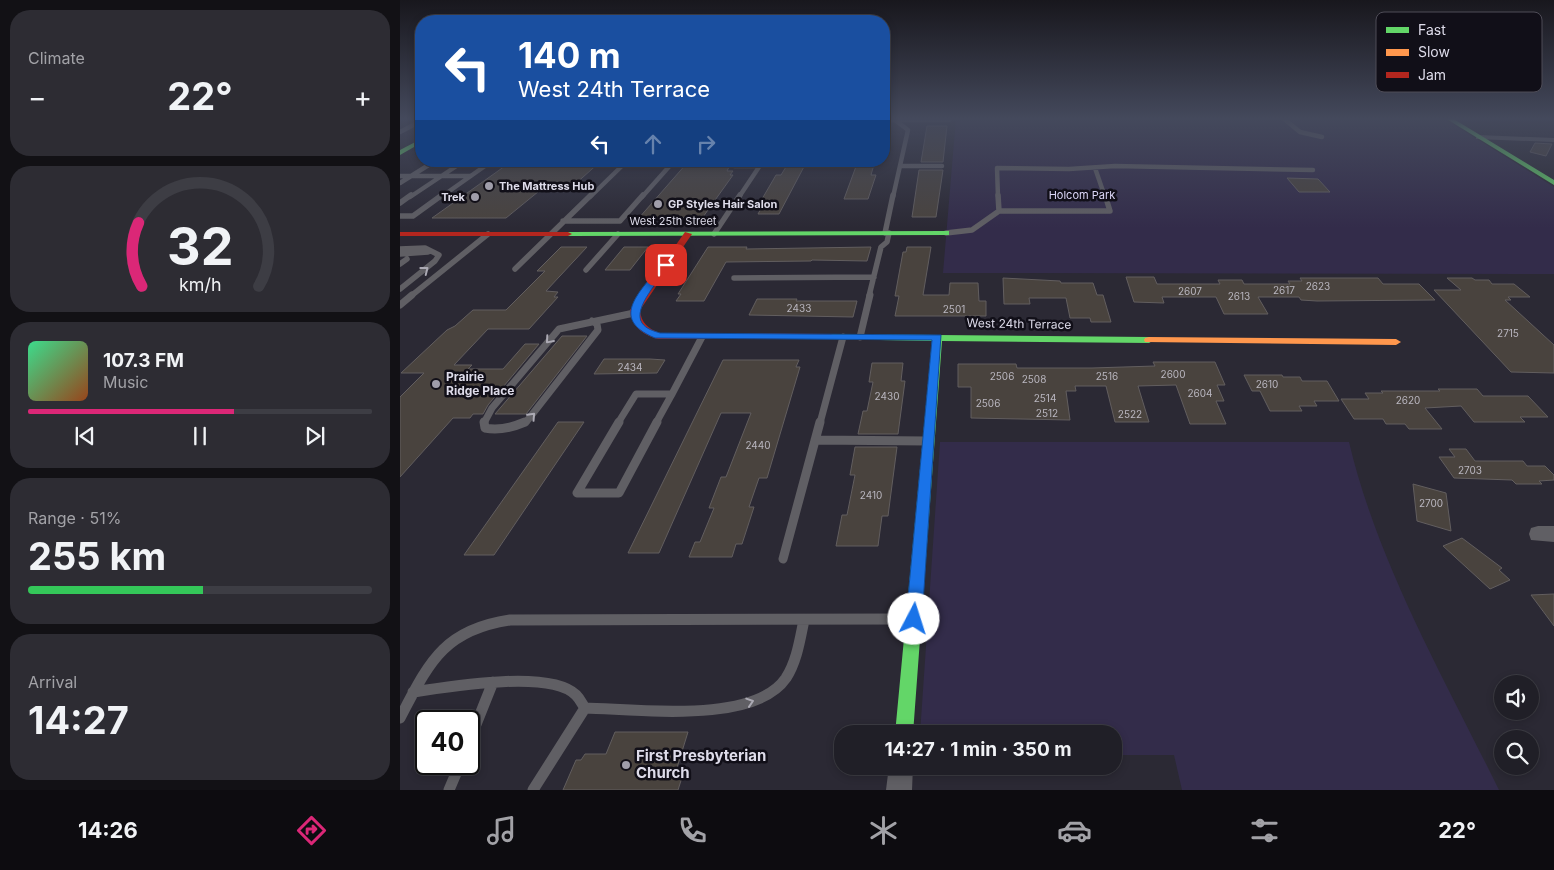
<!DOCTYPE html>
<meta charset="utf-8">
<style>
:root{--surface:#201f27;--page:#2d2c33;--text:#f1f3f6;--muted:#a2a2a7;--line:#3d3d44;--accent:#db2777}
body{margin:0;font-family:Inter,sans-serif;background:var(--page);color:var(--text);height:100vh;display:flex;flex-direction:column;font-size:19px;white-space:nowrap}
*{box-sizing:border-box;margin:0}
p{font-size:16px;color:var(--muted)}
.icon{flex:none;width:28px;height:28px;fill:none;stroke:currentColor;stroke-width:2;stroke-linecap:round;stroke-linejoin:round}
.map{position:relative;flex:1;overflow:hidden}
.sheet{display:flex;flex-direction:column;gap:10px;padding:10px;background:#121115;width:400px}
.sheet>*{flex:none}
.top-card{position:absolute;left:15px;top:15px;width:475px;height:152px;border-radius:20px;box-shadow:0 2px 8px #0003,0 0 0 1px var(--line);background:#1a4fa0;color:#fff;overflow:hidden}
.fabs{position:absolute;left:1094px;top:675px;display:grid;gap:10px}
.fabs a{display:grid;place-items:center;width:45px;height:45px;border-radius:50%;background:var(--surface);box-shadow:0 2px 8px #0003,0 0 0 1px var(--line);font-size:25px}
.speed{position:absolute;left:15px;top:710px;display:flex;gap:10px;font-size:25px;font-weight:700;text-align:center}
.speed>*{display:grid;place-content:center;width:65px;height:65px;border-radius:50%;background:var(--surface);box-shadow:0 2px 8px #0003,0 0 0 1px var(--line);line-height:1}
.speed .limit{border:2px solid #111;border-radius:8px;background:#fff;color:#111}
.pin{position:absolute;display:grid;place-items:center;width:42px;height:42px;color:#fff;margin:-21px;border-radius:10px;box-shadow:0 2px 8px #0006}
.me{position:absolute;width:55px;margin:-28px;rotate:5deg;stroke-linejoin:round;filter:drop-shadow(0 0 4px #0008)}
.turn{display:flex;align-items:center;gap:18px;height:105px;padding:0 20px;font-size:22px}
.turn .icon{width:65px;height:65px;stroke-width:2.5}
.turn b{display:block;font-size:35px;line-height:42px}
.lanes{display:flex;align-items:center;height:48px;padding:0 20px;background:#0003;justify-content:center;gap:25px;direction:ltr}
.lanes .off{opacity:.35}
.big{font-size:38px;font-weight:700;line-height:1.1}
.sheet .card{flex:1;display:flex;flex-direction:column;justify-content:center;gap:8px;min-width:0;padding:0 18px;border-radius:20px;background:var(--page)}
.sheet .dial{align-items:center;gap:0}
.dial svg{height:130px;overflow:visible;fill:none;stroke:var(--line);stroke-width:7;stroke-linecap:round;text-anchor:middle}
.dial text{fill:var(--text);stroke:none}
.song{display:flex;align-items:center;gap:15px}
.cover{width:60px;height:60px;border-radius:8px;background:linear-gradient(135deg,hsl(150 70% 55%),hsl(20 70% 35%))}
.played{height:5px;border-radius:2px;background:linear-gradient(90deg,var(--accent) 60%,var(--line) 60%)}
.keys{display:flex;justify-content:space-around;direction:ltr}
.heat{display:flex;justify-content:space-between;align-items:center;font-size:28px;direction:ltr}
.charge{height:8px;border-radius:4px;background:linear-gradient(90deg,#34c759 51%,var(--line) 0)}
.trip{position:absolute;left:434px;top:725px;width:288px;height:50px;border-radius:20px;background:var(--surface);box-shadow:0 2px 8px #0003,0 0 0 1px var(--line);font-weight:700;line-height:50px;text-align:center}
.dock{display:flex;height:80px;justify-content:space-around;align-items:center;background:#0d0c10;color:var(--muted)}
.dock .icon{width:35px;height:35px}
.dock .selected{color:var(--accent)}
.dock b{font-size:22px;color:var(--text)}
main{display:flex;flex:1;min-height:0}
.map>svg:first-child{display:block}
.green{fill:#332c4a}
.building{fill:#49433e;stroke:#625e5f}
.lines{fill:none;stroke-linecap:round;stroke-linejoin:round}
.lane-far4{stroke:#605f64;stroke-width:4.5}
.lane-far3{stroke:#605f64;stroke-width:5.5}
.lane-far2{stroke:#605f64;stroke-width:7}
.lane-far1{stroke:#605f64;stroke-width:9}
.lane{stroke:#605f64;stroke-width:11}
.street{fill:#605f64;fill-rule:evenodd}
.fast{fill:#63d668;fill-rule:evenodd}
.slow{fill:#ff974d;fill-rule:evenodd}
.jam{fill:#b3261e;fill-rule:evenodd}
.oneway{stroke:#acaab4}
.route{fill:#1a73e8;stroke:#114b97}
.poi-dot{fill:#9f9daa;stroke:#110f18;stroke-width:2}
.labels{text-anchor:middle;stroke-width:5;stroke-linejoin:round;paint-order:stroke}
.number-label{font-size:10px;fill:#b9b6bf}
.far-poi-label{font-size:11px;font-weight:bold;fill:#dedcea;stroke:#110f18;text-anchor:start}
.far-park-label{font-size:11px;fill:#dbd6f6;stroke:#110f18}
.far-street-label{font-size:11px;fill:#dedcea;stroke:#110f18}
.street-label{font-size:12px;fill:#dedcea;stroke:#110f18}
.poi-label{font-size:12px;font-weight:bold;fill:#dedcea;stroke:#110f18;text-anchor:start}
.near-poi-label{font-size:15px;font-weight:bold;fill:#dedcea;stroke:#110f18;text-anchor:start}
.key{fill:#110f18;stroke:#4e4c57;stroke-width:1}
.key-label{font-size:14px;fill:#dedcea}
</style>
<main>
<section class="sheet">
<div class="card"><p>Climate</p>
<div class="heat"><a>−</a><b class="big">22°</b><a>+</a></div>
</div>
<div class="card dial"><svg viewBox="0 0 100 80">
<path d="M14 69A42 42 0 1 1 86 69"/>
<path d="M14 69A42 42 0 0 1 12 30" stroke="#db2777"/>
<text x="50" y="56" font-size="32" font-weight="700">32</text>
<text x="50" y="72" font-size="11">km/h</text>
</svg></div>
<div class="card">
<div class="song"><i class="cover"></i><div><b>107.3 FM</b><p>Music</p></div></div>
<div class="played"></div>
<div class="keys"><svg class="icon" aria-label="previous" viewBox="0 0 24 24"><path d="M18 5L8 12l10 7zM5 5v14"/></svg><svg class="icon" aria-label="pause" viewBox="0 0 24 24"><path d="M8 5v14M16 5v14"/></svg><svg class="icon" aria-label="next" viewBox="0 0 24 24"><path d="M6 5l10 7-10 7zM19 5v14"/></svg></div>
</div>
<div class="card"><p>Range · 51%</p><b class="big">255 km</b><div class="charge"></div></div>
<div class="card"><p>Arrival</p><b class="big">14:27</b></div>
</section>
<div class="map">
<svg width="1154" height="790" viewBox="0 0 1154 790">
<rect width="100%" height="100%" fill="#2b2934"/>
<path class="green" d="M556,118H1043L1154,187V274L543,273Z
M540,442H949C978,564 1044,678 1099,790H782L774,755H713L712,734H520Z"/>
<path class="building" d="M527,126H547L543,162H521Z
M1135,143L1152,144L1146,156L1130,152Z
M112,161H201L173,186L144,187L106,218H32Z
M392,161H407L379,214H358L363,205H360L362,199L376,175H381L389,162Z
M458,161H475L471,175H476L468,199H444Z
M287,163H331L327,171H333L330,175H333L303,217L238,219Z
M519,170H543L536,217H512Z
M887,178L918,179L930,192H899Z
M161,247H187L146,291L158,292L154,297H158L139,318L129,329H88L54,365H72L68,369H103L125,344H139L88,405L83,414H73L70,418H53L0,477V397L24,373H1L47,330L55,326L73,310H106L145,271H137Z
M224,247H248L230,270H205Z
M308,247H347L346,249L471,247L467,261L412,260L411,261L326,262L304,301H276L281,294H278Z
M507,247H531L523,295H549L550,283H578L579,301H586V316H495L499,296H495L503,252H506Z
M726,277H754L757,284H820L818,280H842L844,284H890L888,281H902L900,278H978L983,284H1019L1035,300L917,301L901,300L899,297H858L868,314H824L816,297H762L764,303L734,302Z
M603,278L660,281L661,283H693L697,295H703L711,322H691L690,318H670L666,298H629L630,304H604Z
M1047,278H1072L1075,280H1089L1092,284H1114L1130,297H1108L1111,300H1105L1154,345V373L1111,372L1034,290H1061Z
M357,299H397L396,301H457L453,317L349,315Z
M162,336H187L126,414H95Z
M204,359H250L265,360L257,373L194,374Z
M323,360H399L396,367H400L367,478H359L349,507H354L342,544H336L332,557H289L295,542H300L314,508H309L321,477H326L351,413H321L259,553H228Z
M753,362H815L825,385H817L824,401H816L826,424H790L776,385L738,386L749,422H715L706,386H675L676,391H666L670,420L571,418V387H558V364H616L617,368H692L755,366Z
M472,363H503L501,381H505L498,434H458L463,411H467L473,382H469Z
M844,375H882L883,377H900L902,381H927L939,401H914L917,406H899L902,411H870L860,391H852Z
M1038,389H1077L1083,396H1128L1148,417H1120L1125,422H1074L1061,406L1025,408L1042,429H1009L1005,424H986L983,419H954L941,399H969L965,393H983L981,391H1040Z
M158,422H184L94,555H64Z
M455,447H497L488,516H482L478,546H436L442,515H447L455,475H450Z
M1049,449H1066L1075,461H1123L1127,466H1145L1154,475V480L1139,481L1142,484H1116L1112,480L1054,478L1039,457H1055Z
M1013,484L1046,493L1051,531L1017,521Z
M1062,538L1102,568L1099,570L1110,580L1090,589L1043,546Z
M1154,594V626L1131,595Z
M215,732H288L276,771H284L278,790H163L176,760H181L185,754H206Z"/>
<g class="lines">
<path class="lane-far4" d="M883,118L900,132L922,137
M484,120H549
M0,132L21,121
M334,166H360
M500,166H542
M695,168L705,197
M0,176H70
M0,183L35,161
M10,197L64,161
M41,197L92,161
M190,197L227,161
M242,197L274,161
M339,197L363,161
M493,197L508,130L495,120
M598,197L597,168L669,169L715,166L913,170"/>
<path class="lane-far3" d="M598,195L599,211
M0,203L11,195
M0,216H13L42,195
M163,221H220L243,195
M485,233L493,195
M546,233L572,230L599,211H710L705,195
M314,234L340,195
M0,249L25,248L39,255L35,261L0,289
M0,254L28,252
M0,264L7,259
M115,269L191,195
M186,270L218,234
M334,278L474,277
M11,296L88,234
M469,296L481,247L487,242L489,233"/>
<path class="lane-far2" d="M0,305L12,295
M460,337L470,295
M272,394L302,337
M84,423L92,408L159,329L234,313
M122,423L127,421L198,330L197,324L192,321
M218,423L236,394H272
M256,423L272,394
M420,423L443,337"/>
<path class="lane-far1" d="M84,422L85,428C99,431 111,428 125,422
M219,422L177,493H219L257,422
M415,440L527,441
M383,559L420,422"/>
<path class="lane" d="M13,692C48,687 150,669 176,695C180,699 182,704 185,708C236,709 354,725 386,678C397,661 400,639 404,620
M0,718C29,663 43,630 110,620L507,619
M69,742L93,682
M49,790L60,764
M133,790L185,708"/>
<path class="street" d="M1079,135L1154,138V142L1076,139V135Z
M1138,526H1154V542L1131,540L1129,534L1131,528Z
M489,766H513L512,790H486Z"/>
<path class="fast" d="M1045,118H1052L1154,180V185Z
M21,139V143L0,155V150Z
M546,231H549V235L168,236L164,234L168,232Z
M431,334L749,337L754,340L749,343L542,341L513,734H495L532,341L427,339L426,337Z"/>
<path class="slow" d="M749,337L996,339L1001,342L996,345L745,342L744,340L745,338Z"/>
<path class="jam" d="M0,232H168L172,234L168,236H0Z
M285,232L292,234L240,310C241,323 248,328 259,333L431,334L436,337L435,339H258C243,335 231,326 230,310Z"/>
</g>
<defs><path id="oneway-chevron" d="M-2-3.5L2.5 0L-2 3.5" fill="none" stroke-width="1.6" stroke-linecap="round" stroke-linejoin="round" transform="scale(1.25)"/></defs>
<g class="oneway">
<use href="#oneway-chevron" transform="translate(25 270) rotate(-38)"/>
<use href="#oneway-chevron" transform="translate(149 340) rotate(131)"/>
<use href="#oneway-chevron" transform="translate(132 416) rotate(-47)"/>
<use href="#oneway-chevron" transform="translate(350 702) rotate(-18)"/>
</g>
<linearGradient id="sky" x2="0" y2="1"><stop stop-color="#18171d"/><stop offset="0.52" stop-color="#44495c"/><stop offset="1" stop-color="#44495c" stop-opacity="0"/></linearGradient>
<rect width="1154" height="228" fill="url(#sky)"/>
<path class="route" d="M266,262L270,265C261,278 232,308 242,323C246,329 254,331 260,333L541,335L522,619L519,624L514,627L508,624L506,619L532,340L255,338C207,318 242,291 262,263Z"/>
<g class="poi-dot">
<circle cx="89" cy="186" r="5"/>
<circle cx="75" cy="197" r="5"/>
<circle cx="258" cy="204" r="5"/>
<circle cx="36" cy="384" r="5"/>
<circle cx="226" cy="765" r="5"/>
</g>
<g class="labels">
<g class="number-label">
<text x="918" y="290">2623</text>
<text x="884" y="294">2617</text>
<text x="790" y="295">2607</text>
<text x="839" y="300">2613</text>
<text x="399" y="312">2433</text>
<text x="554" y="313">2501</text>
<text x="1108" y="337">2715</text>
<text x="230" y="371">2434</text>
<text x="773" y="378">2600</text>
<text x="602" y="380">2506</text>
<text x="707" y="380">2516</text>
<text x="634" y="383">2508</text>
<text x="867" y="388">2610</text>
<text x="800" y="397">2604</text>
<text x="487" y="400">2430</text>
<text x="645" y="402">2514</text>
<text x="1008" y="404">2620</text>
<text x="588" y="407">2506</text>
<text x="647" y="417">2512</text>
<text x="730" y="418">2522</text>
<text x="358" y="449">2440</text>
<text x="1070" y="474">2703</text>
<text x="471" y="499">2410</text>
<text x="1031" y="507">2700</text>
</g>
<g class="far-poi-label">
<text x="99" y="190">The Mattress Hub</text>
<text x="65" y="201" text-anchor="end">Trek</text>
<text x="268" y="208">GP Styles Hair Salon</text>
</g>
<g class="far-park-label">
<text x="682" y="199">Holcom Park</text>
</g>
<g class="far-street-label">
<text x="273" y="225">West 25th Street</text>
</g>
<g class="street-label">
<text transform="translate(619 324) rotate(1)" y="4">West 24th Terrace</text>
</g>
<g class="poi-label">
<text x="46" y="381">Prairie<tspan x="46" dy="14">Ridge Place</tspan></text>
</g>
<g class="near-poi-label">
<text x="236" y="761">First Presbyterian<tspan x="236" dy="17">Church</tspan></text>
</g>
</g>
<rect x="976" y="12" width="166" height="80" rx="8" class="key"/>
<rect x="986" y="27" width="23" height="6" fill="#63d668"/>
<rect x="986" y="49" width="23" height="7" fill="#ff974d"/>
<rect x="986" y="72" width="23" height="6" fill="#b3261e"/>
<g class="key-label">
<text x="1018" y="35">Fast</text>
<text x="1018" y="57">Slow</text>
<text x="1018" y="80">Jam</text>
</g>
</svg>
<div class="fabs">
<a><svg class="icon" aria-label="sound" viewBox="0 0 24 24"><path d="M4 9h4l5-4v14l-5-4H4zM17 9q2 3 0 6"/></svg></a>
<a><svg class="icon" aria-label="search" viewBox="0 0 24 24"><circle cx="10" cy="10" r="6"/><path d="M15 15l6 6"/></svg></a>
</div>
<div class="speed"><div class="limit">40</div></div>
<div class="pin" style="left:266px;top:265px;background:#d93025"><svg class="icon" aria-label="arrive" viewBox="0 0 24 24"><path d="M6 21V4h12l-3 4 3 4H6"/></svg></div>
<svg class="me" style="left:514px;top:619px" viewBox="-20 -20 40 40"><circle r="19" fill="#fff"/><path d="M0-13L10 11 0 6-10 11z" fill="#1a73e8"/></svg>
<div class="trip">14:27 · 1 min · 350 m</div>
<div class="top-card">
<div class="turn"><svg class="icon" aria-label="left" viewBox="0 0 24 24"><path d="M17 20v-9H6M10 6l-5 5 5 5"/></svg><div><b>140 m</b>West 24th Terrace</div></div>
<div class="lanes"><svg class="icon" aria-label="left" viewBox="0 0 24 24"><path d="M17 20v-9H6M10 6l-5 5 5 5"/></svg><svg class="icon off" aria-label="ahead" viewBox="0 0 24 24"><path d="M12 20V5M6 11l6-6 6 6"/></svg><svg class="icon off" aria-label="right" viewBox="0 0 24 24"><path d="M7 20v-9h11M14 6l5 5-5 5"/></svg></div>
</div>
</div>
</main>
<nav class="dock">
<b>14:26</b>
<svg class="icon selected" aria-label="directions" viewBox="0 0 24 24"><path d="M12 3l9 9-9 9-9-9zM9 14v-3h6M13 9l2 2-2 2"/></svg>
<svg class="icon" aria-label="music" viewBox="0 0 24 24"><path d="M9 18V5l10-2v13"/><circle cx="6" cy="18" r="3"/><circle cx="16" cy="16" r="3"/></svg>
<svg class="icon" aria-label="phone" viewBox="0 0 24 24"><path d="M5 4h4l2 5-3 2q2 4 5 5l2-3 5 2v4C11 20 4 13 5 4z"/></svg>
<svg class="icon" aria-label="climate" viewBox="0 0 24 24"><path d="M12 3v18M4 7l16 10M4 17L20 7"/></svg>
<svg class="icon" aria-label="car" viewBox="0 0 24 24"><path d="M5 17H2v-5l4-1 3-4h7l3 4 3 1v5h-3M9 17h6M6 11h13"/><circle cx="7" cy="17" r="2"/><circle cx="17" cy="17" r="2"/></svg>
<svg class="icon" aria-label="filters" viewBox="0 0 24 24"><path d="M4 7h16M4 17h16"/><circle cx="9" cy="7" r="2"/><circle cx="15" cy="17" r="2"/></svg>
<b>22°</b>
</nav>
